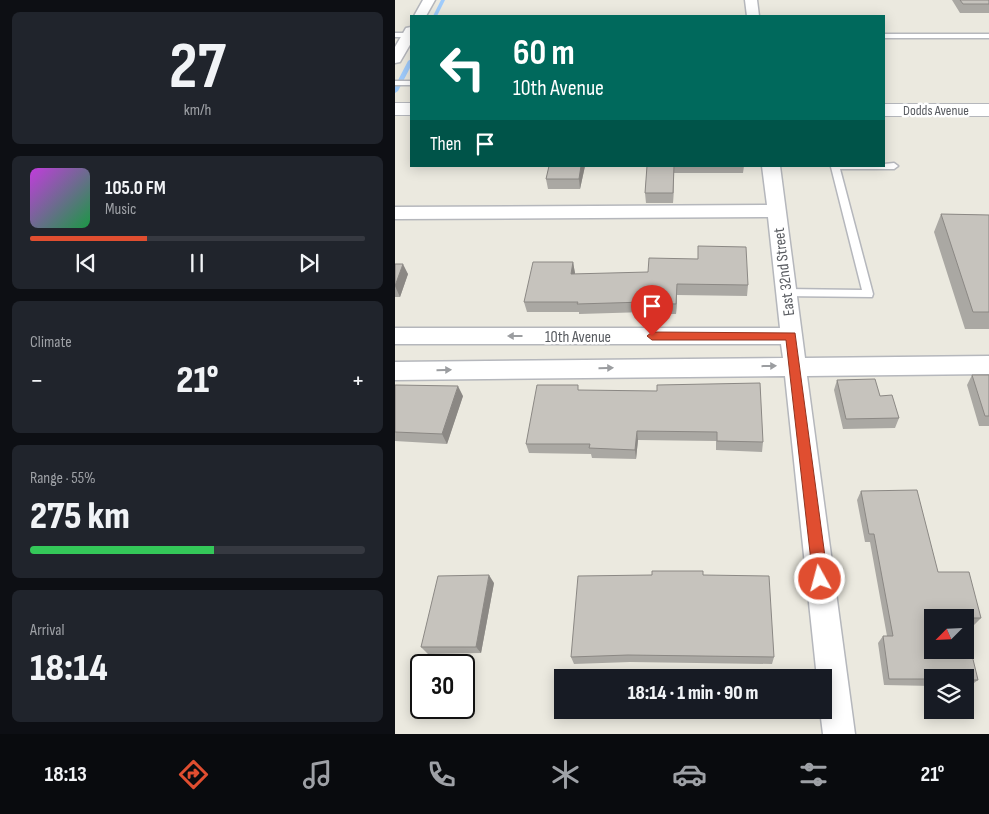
<!DOCTYPE html>
<meta charset="utf-8">
<style>
:root{--surface:#171b24;--page:#20242c;--text:#f1f3f6;--muted:#9ea1a6;--line:#363941;--accent:#e04e30}
body{margin:0;font-family:"Sofia Sans Condensed",sans-serif;background:var(--page);color:var(--text);height:100vh;display:flex;flex-direction:column;font-size:19px;white-space:nowrap}
*{box-sizing:border-box;margin:0}
p{font-size:16px;color:var(--muted)}
.icon{flex:none;width:28px;height:28px;fill:none;stroke:currentColor;stroke-width:2;stroke-linecap:round;stroke-linejoin:round}
.map{position:relative;flex:1;overflow:hidden}
.drawer{display:flex;flex-direction:column;gap:12px;padding:12px;background:#0d0f14;width:395px}
.drawer>*{flex:none}
.top-card{position:absolute;left:15px;top:15px;width:475px;height:152px;border-radius:0px;box-shadow:0 2px 12px #0003;background:#00695c;color:#fff;overflow:hidden}
.needle{width:32px;rotate:246deg}
.controls{position:absolute;left:529px;top:609px;display:grid;gap:10px}
.controls a{display:grid;place-items:center;width:50px;height:50px;border-radius:0px;background:var(--surface);box-shadow:0 2px 12px #0003;font-size:25px}
.speed{position:absolute;left:15px;top:654px;display:flex;gap:10px;font-size:25px;font-weight:700;text-align:center}
.speed>*{display:grid;place-content:center;width:65px;height:65px;border-radius:50%;background:var(--surface);box-shadow:0 2px 12px #0003;line-height:1}
.speed .limit{border:2px solid #111;border-radius:8px;background:#fff;color:#111}
.pin{position:absolute;display:grid;place-items:center;width:42px;height:42px;color:#fff;margin:-51px -21px;border-radius:50% 50% 50% 0;rotate:-45deg;box-shadow:0 0 5px #0007}
.pin .icon{rotate:45deg}
.me{position:absolute;width:55px;margin:-28px;rotate:353deg;stroke-linejoin:round;filter:drop-shadow(0 0 4px #0008)}
.turn{display:flex;align-items:center;gap:18px;height:105px;padding:0 20px;font-size:22px}
.turn .icon{width:65px;height:65px;stroke-width:2.5}
.turn b{display:block;font-size:35px;line-height:42px}
.then{display:flex;align-items:center;height:48px;padding:0 20px;background:#0003;gap:10px;font-size:19px}
.big{font-size:38px;font-weight:800;line-height:1.1}
.drawer .tile{flex:1;display:flex;flex-direction:column;justify-content:center;gap:8px;min-width:0;padding:0 18px;border-radius:8px;background:var(--page)}
.drawer .dial{align-items:center;gap:0}
.dial b{font-size:65px;line-height:1}
.song{display:flex;align-items:center;gap:15px}
.cover{width:60px;height:60px;border-radius:8px;background:linear-gradient(135deg,hsl(290 70% 55%),hsl(140 70% 35%))}
.played{height:5px;border-radius:2px;background:linear-gradient(90deg,var(--accent) 35%,var(--line) 35%)}
.keys{display:flex;justify-content:space-around;direction:ltr}
.heat{display:flex;justify-content:space-between;align-items:center;font-size:28px;direction:ltr}
.charge{height:8px;border-radius:4px;background:linear-gradient(90deg,#34c759 55%,var(--line) 0)}
.trip{position:absolute;left:159px;top:669px;width:278px;height:50px;border-radius:0px;background:var(--surface);box-shadow:0 2px 12px #0003;font-weight:800;line-height:50px;text-align:center}
.menu{display:flex;height:80px;justify-content:space-around;align-items:center;background:#090b0e;color:var(--muted)}
.menu .icon{width:35px;height:35px}
.menu .on{color:var(--accent)}
.menu b{font-size:22px;color:var(--text)}
main{display:flex;flex:1;min-height:0}
.map>svg:first-child{display:block}
.lines{fill:none;stroke-linecap:round;stroke-linejoin:round}
.stream{fill:#9fcbfb;fill-rule:evenodd}
.service-casing{stroke:#b5b7bc;stroke-width:3}
.minor-casing{stroke:#b5b7bc;stroke-width:3}
.tertiary-casing{stroke:#b5b7bc;stroke-width:2}
.service{fill:#fff;fill-rule:evenodd}
.minor{fill:#fff;fill-rule:evenodd}
.tertiary{fill:#fff;fill-rule:evenodd}
.wall{fill:#aaa8a3}
.shaded-wall{fill:#8b8884}
.building{fill:#c6c3bd;stroke:#8b8884}
.oneway{fill:#9b9da0}
.route{fill:#e04e30;stroke:#92331f}
.labels{text-anchor:middle;stroke-width:5;stroke-linejoin:round;paint-order:stroke}
.far-street-label{font-size:14px;fill:#585b60;stroke:#fff}
.street-label{font-size:16px;fill:#585b60;stroke:#fff}
</style>
<main>
<section class="drawer">
<div class="tile dial"><b>27</b><p>km/h</p></div>
<div class="tile">
<div class="song"><i class="cover"></i><div><b>105.0 FM</b><p>Music</p></div></div>
<div class="played"></div>
<div class="keys"><svg class="icon" aria-label="previous" viewBox="0 0 24 24"><path d="M18 5L8 12l10 7zM5 5v14"/></svg><svg class="icon" aria-label="pause" viewBox="0 0 24 24"><path d="M8 5v14M16 5v14"/></svg><svg class="icon" aria-label="next" viewBox="0 0 24 24"><path d="M6 5l10 7-10 7zM19 5v14"/></svg></div>
</div>
<div class="tile"><p>Climate</p>
<div class="heat"><a>−</a><b class="big">21°</b><a>+</a></div>
</div>
<div class="tile"><p>Range · 55%</p><b class="big">275 km</b><div class="charge"></div></div>
<div class="tile"><p>Arrival</p><b class="big">18:14</b></div>
</section>
<div class="map">
<svg width="594" height="734" viewBox="0 0 594 734">
<rect width="100%" height="100%" fill="#ebe9df"/>
<g class="lines">
<path class="stream" d="M46,0H50L42,16H38Z
M16,59V66L3,91L0,93V86L13,61Z"/>
<g class="service-casing">
<path id="service" d="M0,33H16V37H0Z
M489,34H594V38H489Z
M0,81H16V85H0Z
M489,164L499,163L503,166L499,169H445L478,294L477,297L386,296L385,293L390,289L467,290L436,167L489,166Z"/>
</g>
<g class="minor-casing">
<path id="minor" d="M28,0H40L31,16H19Z
M350,0H362L364,16H352Z
M16,27V43L5,62L0,63V47L11,28Z
M367,166H385L410,358L594,356V374L412,376L460,734H428L425,710H428V678H422L390,376L0,380V362L388,358L386,344H0V328H385L373,217L0,219V207L372,205Z"/>
</g>
<g class="tertiary-casing">
<path id="tertiary" d="M0,103H16V115H0Z
M489,104H594V116H489Z"/>
</g>
<use href="#service" class="service"/>
<use href="#minor" class="minor"/>
<use href="#tertiary" class="tertiary"/>
</g>
<path class="wall" d="M557,0H594V13H565Z
M154,166H190L185,189H153L151,179Z
M252,166H349L348,173H279L278,203H251L250,193Z
M546,214L594,215V329H570L539,232Z
M178,262L180,274L353,285L352,296L282,295L281,314H251V312L184,314V312H132L129,302Z
M0,264L13,274L5,297H0Z
M577,375H594V426H584L572,385Z
M442,380L485,396L504,418L500,428L448,429L439,390Z
M0,385L68,396L52,444L0,441Z
M184,390L368,442L367,452L321,450V441L243,440L241,459L197,458L196,454L134,453L131,444Z
M466,491L586,618L579,625H570V618H538L583,680L575,686H570V678H538V686L489,685L483,643L488,636H492L475,542H470L462,500Z
M308,575L379,657L377,664L235,662L179,664L176,657Z
M99,583L86,653L33,654L26,647Z"/>
<path class="shaded-wall" d="M186,166H190L185,189L184,179Z
M279,166V173L278,203V193Z
M178,262L180,273L178,285L176,274Z
M8,264L13,274L5,297L0,286Z
M282,284V295L281,314V304Z
M63,386L68,396L52,444L47,434Z
M242,431L243,440L241,459L240,450Z
M94,575L99,583L86,653L81,647Z"/>
<path class="building" d="M565,0H594V4H568Z
M154,166H186L184,179H151Z
M252,166H279L278,193H250Z
M546,214L594,215V312H578Z
M303,246L351,247L353,285L282,284L281,304L250,303V302L182,304L183,302H129L138,262H178L176,274L253,272L254,258L303,259Z
M0,264H8L0,286Z
M577,375H594V416H590Z
M480,379L485,396L497,395L504,418L451,419L442,380Z
M365,383L368,442L322,441V432L242,431L240,450L194,448L195,444H131L142,385H183V390L262,391V385Z
M0,385L63,386L47,434L0,432Z
M522,490L543,572H574L586,618H538V650H570V626L583,680H570V678H538V679H494L488,636H498L479,534H474L466,491Z
M257,571H308V575L374,576L379,657L233,655L176,657L183,576L257,575Z
M94,575L81,647H26L43,576Z"/>
<defs><path id="oneway-solid" d="M-6-.8H1V-3.2L6.5 0L1 3.2V.8H-6Z" transform="scale(1.25)"/></defs>
<g class="oneway">
<use href="#oneway-solid" transform="translate(120 336) rotate(180)"/>
<use href="#oneway-solid" transform="translate(374 366) rotate(-1)"/>
<use href="#oneway-solid" transform="translate(211 368) rotate(-1)"/>
<use href="#oneway-solid" transform="translate(49 370) rotate(-1)"/>
</g>
<path class="route" d="M257,332L400,333L433,579L430,584L425,586L420,584L418,579L391,340H257L252,336Z"/>
<g class="labels">
<g class="far-street-label">
<text x="541" y="115">Dodds Avenue</text>
</g>
<g class="street-label">
<text transform="translate(388 272) rotate(-97)" y="6">East 32nd Street</text>
<text x="183" y="342">10th Avenue</text>
</g>
</g>
</svg>
<div class="controls">
<a><svg class="needle" viewBox="-14 -14 28 28"><path d="M0-13l5 13h-10z" fill="#e53935"/><path d="M0 13l5-13h-10z" fill="#9ea1a6"/></svg></a>
<a><svg class="icon" aria-label="layers" viewBox="0 0 24 24"><path d="M12 4l9 5-9 5-9-5zM3 14l9 5 9-5"/></svg></a>
</div>
<div class="speed"><div class="limit">30</div></div>
<div class="pin" style="left:257px;top:336px;background:#d93025"><svg class="icon" aria-label="arrive" viewBox="0 0 24 24"><path d="M6 21V4h12l-3 4 3 4H6"/></svg></div>
<svg class="me" style="left:425px;top:579px" viewBox="-20 -20 40 40"><circle r="17" fill="#e04e30" stroke="#fff" stroke-width="3"/><path d="M0-11L8 9 0 5-8 9z" fill="#fff"/></svg>
<div class="trip">18:14 · 1 min · 90 m</div>
<div class="top-card">
<div class="turn"><svg class="icon" aria-label="left" viewBox="0 0 24 24"><path d="M17 20v-9H6M10 6l-5 5 5 5"/></svg><div><b>60 m</b>10th Avenue</div></div>
<div class="then">Then<svg class="icon" aria-label="arrive" viewBox="0 0 24 24"><path d="M6 21V4h12l-3 4 3 4H6"/></svg></div>
</div>
</div>
</main>
<nav class="menu">
<b>18:13</b>
<svg class="icon on" aria-label="directions" viewBox="0 0 24 24"><path d="M12 3l9 9-9 9-9-9zM9 14v-3h6M13 9l2 2-2 2"/></svg>
<svg class="icon" aria-label="music" viewBox="0 0 24 24"><path d="M9 18V5l10-2v13"/><circle cx="6" cy="18" r="3"/><circle cx="16" cy="16" r="3"/></svg>
<svg class="icon" aria-label="phone" viewBox="0 0 24 24"><path d="M5 4h4l2 5-3 2q2 4 5 5l2-3 5 2v4C11 20 4 13 5 4z"/></svg>
<svg class="icon" aria-label="climate" viewBox="0 0 24 24"><path d="M12 3v18M4 7l16 10M4 17L20 7"/></svg>
<svg class="icon" aria-label="car" viewBox="0 0 24 24"><path d="M5 17H2v-5l4-1 3-4h7l3 4 3 1v5h-3M9 17h6M6 11h13"/><circle cx="7" cy="17" r="2"/><circle cx="17" cy="17" r="2"/></svg>
<svg class="icon" aria-label="filters" viewBox="0 0 24 24"><path d="M4 7h16M4 17h16"/><circle cx="9" cy="7" r="2"/><circle cx="15" cy="17" r="2"/></svg>
<b>21°</b>
</nav>
